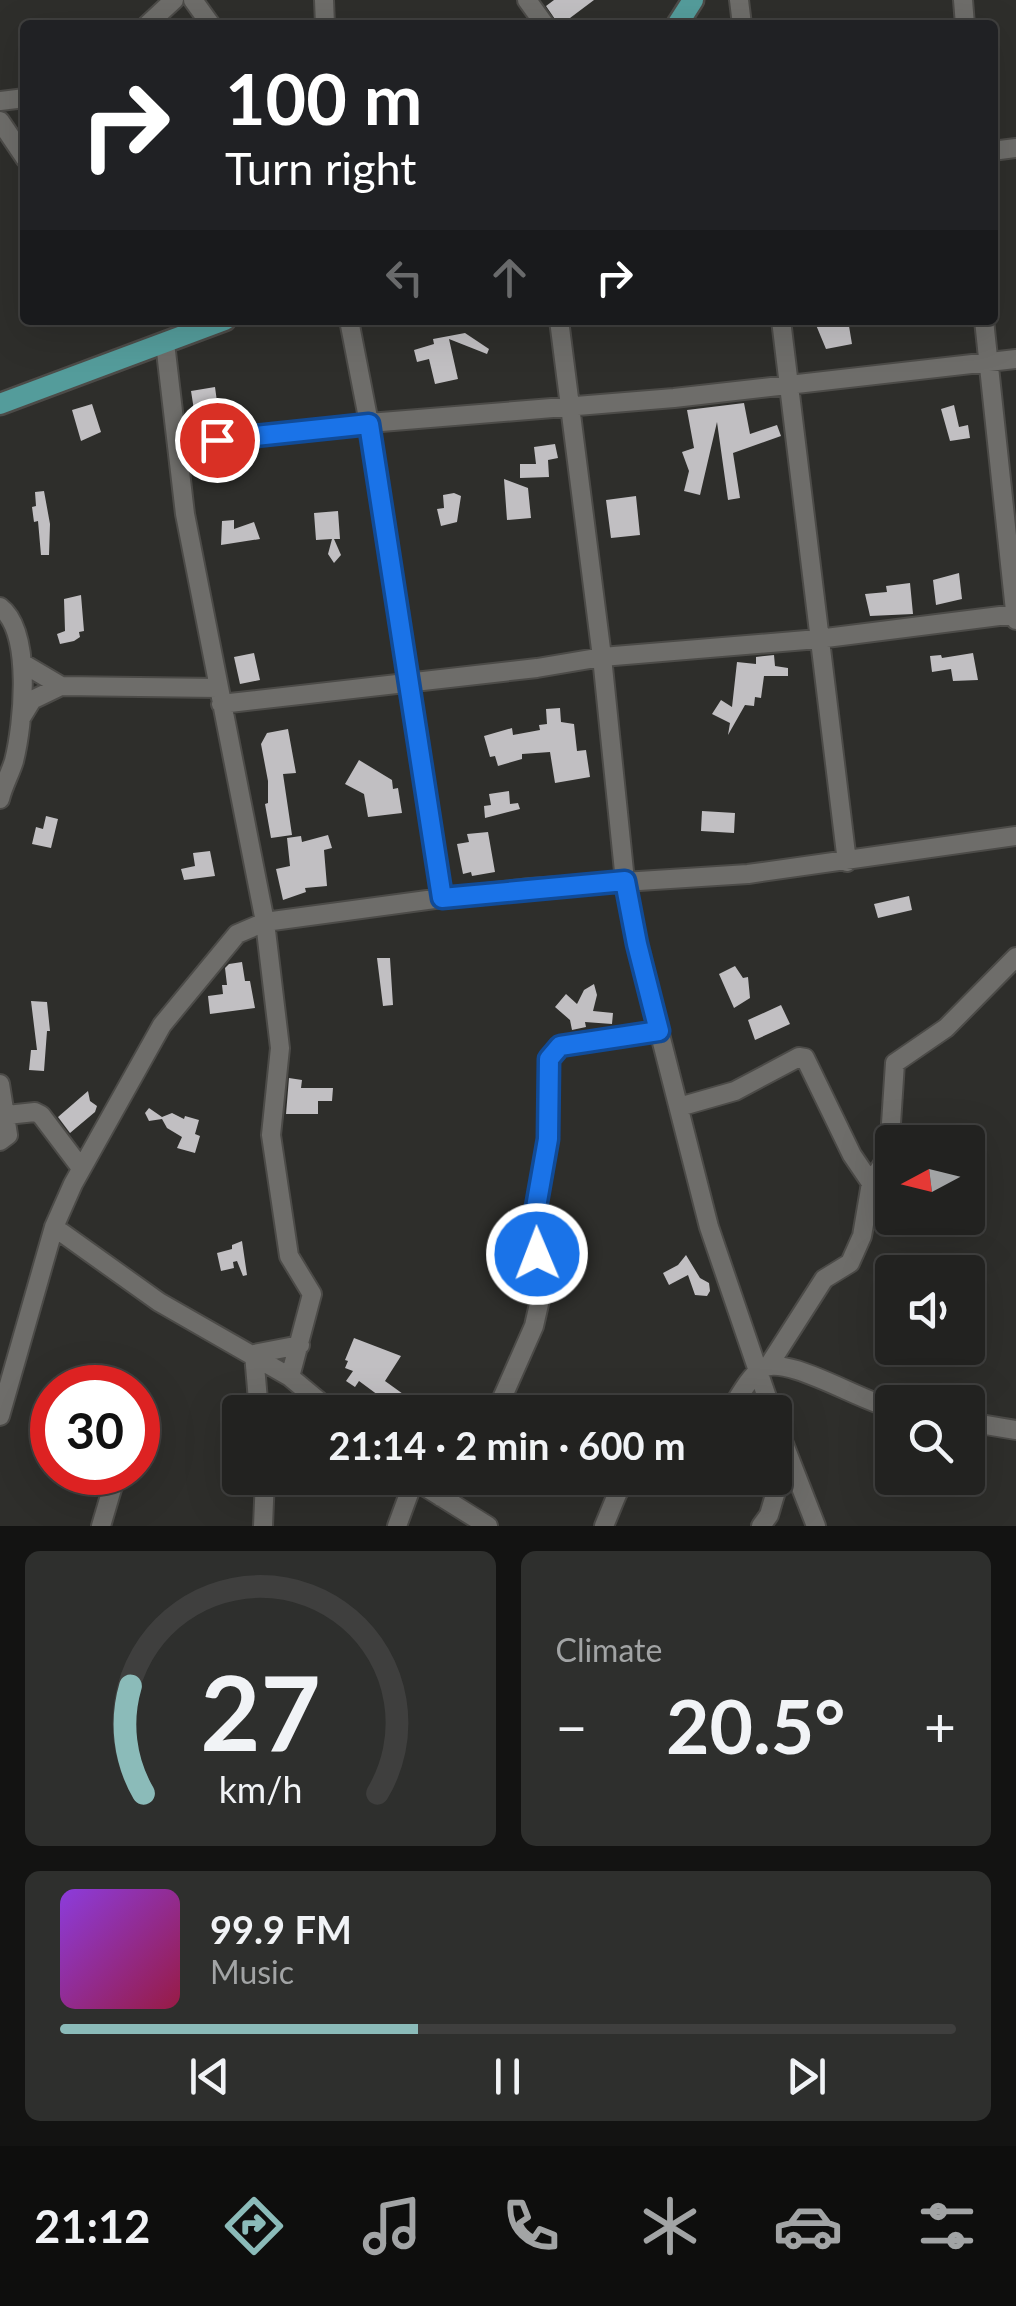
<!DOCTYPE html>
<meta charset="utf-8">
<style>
:root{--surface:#222220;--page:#2e2f2d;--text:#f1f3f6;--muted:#a2a4a5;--line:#3f3f3e;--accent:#8bbbb9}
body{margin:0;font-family:Lato,sans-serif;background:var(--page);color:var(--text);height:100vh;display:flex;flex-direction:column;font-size:38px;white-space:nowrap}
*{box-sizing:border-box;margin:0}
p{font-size:32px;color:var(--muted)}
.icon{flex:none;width:55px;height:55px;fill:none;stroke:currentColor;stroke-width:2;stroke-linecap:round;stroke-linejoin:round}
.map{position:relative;height:1526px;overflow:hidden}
.details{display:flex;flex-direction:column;gap:25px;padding:25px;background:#131312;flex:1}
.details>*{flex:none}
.guide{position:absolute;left:20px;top:20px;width:978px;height:305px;border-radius:10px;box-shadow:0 10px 40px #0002,0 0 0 2px var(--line);background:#202124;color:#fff;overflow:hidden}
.needle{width:65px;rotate:263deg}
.buttons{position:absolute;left:875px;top:1125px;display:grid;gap:20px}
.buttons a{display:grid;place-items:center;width:110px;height:110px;border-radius:10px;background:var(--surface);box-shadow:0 10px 40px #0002,0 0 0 2px var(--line);font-size:50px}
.speed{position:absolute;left:30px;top:1365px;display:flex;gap:20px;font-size:50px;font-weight:700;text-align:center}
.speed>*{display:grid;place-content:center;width:130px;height:130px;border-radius:50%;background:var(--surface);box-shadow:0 10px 40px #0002,0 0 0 2px var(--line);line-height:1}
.speed .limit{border:15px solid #d22;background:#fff;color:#111}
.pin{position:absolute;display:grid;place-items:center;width:85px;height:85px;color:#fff;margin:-42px;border:5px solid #fff;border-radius:50%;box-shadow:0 2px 10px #0007}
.me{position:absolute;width:110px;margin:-55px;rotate:359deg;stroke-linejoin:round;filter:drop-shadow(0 0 8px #0008)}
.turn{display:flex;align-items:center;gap:35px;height:210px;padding:0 40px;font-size:45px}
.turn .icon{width:130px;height:130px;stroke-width:2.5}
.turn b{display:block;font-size:70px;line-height:85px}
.lanes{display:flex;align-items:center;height:95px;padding:0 40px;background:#0003;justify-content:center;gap:50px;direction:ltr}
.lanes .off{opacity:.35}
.big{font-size:75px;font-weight:700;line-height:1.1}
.details .tile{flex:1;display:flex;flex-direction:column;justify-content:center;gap:15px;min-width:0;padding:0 35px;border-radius:15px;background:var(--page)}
.details .dial{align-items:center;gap:0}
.dial svg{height:260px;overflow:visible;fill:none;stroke:var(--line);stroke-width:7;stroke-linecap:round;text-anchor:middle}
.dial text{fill:var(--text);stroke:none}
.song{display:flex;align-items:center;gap:30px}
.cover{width:120px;height:120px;border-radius:15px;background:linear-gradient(135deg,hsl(270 70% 55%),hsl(340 70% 35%))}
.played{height:10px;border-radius:5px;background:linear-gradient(90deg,var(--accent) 40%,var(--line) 40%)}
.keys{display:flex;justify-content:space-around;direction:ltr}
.heat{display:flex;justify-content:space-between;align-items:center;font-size:55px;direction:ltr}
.details .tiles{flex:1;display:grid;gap:25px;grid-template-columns:1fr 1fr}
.tile:last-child{grid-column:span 2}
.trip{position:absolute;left:222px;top:1395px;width:570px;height:100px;border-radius:10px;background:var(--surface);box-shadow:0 10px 40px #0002,0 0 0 2px var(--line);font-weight:700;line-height:100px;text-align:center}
.tab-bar{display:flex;height:160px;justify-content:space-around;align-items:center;background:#0e0e0d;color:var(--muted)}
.tab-bar .icon{width:70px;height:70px}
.tab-bar .selected{color:var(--accent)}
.tab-bar b{font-size:45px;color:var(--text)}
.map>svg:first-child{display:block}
.building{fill:#c1bfc2}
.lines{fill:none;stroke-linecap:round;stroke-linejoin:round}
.minor-casing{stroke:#4c4b48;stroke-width:22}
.major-casing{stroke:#4c4b48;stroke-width:25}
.minor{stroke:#6e6d6a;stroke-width:18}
.major{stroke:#549c9b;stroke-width:20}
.route-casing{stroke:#114b97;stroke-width:25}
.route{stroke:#1a73e8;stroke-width:18}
</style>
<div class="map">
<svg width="1016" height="1526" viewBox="0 0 1016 1526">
<rect width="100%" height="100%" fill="#2e2e2b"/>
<path class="building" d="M554,0H594L570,18L572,20L567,25H559L546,6Z
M827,320H848L852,344L826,349L816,325Z
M465,333L489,349L487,354L449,339L458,379L435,384L429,359L417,362L414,350L434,344L433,339Z
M215,387L218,409L239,406L241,423L197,429L191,391Z
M744,403L750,434L777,425L781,436L733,453L740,498L728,500L717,422L700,495L684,491L689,471L682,452L694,448L687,410Z
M92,404L101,432L81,441L72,410Z
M954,405L959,427L968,425L970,438L950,441L941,409Z
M555,444L558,458L548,460L549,477L520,478V464H536L534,447Z
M504,479L528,488L531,518L507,520Z
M44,491L50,524L49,555H41L38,521L34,522L32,507L36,506L35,492Z
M454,493L461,496L457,522L441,526L437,509L444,508L443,495Z
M636,496L640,535L611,538L606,500Z
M338,511L340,539H334L341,555L334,563L328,554L332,539L316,540L314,513Z
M234,520V529L254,522L260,539L221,545L222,521Z
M959,573L962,599L936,605L933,580Z
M910,583L913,614L870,616L865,594L887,592L886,586Z
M81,595L84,631L79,632L80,637L74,641L60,644L57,634L65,631L64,599Z
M254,653L260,680L240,684L234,657Z
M973,653L978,680L953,681L951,669L932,672L930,656L941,655L942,658Z
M774,655L775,666L788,668V676H764L761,698L755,697L754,706L745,705L728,735L730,723L712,714L721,700L732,707L737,662L756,664V657Z
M560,708L561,722L574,724L577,751L586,750L590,777L555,783L550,752L522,754V759L498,766L495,756L490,757L484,736L512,728L513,735L540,730L539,725L547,724L546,709Z
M288,729L296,773L283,774L292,835L271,838L265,804L268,803V781L261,744L267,733Z
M359,760L392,780L393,789L398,788L402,813L368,817L364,794L345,784Z
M509,791L510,804L518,803L520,809L485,818L484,806L491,805L489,794Z
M702,811L735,813L734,833L701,831Z
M46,816L58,819L51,848L32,844L36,827L43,829Z
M488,832L495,872L472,876L471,872L463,874L457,844L469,842L467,834Z
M328,835L332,848L324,850L327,886L305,888L306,892L283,900L276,869L290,866L287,838L301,836L302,842Z
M210,851L215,876L184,880L181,869L195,866L193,853Z
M909,896L912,910L878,918L874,904Z
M377,958H390L393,1005L383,1006Z
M242,962L245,981H250L255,1008L210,1014L208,996L223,994L222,985H227L225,968L229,964Z
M735,966L743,978L748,977L750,998L734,1008L719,974Z
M594,984L597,995L593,1011L613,1013L612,1024L585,1022L586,1027L572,1030L570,1020L555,1007L566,994L577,1004L584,990Z
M31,1001L47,1002L50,1031H47L44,1071L29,1070L31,1050H37Z
M781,1005L790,1024L755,1040L748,1020Z
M289,1078L302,1080L301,1088H333L332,1101H318V1114H286Z
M88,1091L90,1101L97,1106L95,1112L70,1133L58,1117Z
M149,1108L162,1117L172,1113L184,1119L185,1116L199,1120L195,1134L200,1136L195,1153L177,1148L182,1137L167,1128L162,1119L149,1121L145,1113Z
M242,1241L247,1275L243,1276L237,1261L233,1262L234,1268L221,1271L217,1253L232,1249V1245Z
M686,1255L700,1278L709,1283L710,1291L707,1296L695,1295L688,1275L669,1285L663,1273L678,1265Z
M354,1338L401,1356L385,1381L410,1399L401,1412L359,1381L355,1387L346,1381L353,1371L345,1368L348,1361L345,1360Z"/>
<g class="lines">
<g class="minor-casing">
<path id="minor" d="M193,0L211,25
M324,0L325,25
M527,0L545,25
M739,0L742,25
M963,0L965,25
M147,25L174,0
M0,101L25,98
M0,121L25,158
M992,151L1016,148
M349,320L369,423L442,898
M559,320L602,657L625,881L637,944L709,1227L772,1412
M781,320L847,862
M984,320L1016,620
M165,343L185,514L265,922L280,1048L271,1135L289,1256L312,1294L290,1377
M179,444L369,423L674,398L1016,359
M0,607C33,632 23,725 14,761C10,774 3,786 0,799
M22,663L61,686
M221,704L537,668L602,657L818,639L1016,614
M21,718L32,700L61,686L218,688
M0,1084L8,1135L0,1141
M679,1107L735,1091L799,1057L805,1058L852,1155L871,1183
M7,1115L35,1112L41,1115L81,1168
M54,1227L159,1302L290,1377L332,1412
M769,1365L824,1279L850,1263L862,1236L871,1183L889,1154L895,1063L946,1028L1016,957
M259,1412L254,1354L300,1345
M496,1412L534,1326L541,1295L532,1230L548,1139L549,1059L561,1046L659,1031
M729,1412C738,1399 748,1378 761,1369C785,1353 861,1402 892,1408
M0,1416L54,1227L73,1184L162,1025L237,934L265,922L442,898L530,888L748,874L1016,836
M775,1421L816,1526
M968,1422L1016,1430
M411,1478L488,1526
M441,1497L454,1478
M101,1526L117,1472
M263,1526L265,1478
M397,1526L414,1480
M604,1526L618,1492L624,1485L668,1486L684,1478
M761,1526L769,1515L787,1454"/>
</g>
<g class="major-casing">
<path id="major" d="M677,25L693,0
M0,404L225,320"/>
</g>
<use href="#minor" class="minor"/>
<use href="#major" class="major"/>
</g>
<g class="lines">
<g class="route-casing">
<path id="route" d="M217,440L369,424L442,898L625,881L637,944L659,1031L560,1046L549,1059L548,1139L532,1230L537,1254"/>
</g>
<use href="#route" class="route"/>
</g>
</svg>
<div class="buttons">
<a><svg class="needle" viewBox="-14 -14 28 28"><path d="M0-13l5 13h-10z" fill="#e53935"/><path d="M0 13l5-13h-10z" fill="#a2a4a5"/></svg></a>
<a><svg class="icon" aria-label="sound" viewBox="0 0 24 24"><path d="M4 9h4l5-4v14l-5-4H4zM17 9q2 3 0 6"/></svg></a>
<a><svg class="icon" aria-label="search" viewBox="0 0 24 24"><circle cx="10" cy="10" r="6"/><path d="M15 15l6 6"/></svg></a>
</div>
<div class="speed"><div class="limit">30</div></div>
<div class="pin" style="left:217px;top:440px;background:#d93025"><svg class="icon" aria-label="arrive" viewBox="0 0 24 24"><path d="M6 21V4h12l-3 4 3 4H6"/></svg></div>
<svg class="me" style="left:537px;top:1254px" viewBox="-20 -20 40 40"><circle r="17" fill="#1a73e8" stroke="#fff" stroke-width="3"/><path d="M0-11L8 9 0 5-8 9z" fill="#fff"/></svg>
<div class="trip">21:14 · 2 min · 600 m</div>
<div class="guide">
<div class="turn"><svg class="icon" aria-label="right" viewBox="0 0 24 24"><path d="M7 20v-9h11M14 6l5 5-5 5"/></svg><div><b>100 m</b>Turn right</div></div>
<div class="lanes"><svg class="icon off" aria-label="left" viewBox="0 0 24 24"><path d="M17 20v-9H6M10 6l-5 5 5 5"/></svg><svg class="icon off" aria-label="ahead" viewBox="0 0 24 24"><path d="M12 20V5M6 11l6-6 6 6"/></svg><svg class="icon" aria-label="right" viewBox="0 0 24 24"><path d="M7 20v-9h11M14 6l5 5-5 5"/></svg></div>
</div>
</div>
<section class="details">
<div class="tiles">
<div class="tile dial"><svg viewBox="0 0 100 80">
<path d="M14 69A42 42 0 1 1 86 69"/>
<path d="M14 69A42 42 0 0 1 10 36" stroke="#8bbbb9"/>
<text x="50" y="56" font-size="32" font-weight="700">27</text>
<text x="50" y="72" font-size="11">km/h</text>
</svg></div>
<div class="tile"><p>Climate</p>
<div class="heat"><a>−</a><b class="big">20.5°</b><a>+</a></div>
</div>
<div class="tile">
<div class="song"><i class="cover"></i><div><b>99.9 FM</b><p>Music</p></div></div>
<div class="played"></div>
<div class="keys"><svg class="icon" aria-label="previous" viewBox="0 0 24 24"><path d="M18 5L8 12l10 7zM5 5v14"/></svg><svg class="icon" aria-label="pause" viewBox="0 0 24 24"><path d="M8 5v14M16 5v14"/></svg><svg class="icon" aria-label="next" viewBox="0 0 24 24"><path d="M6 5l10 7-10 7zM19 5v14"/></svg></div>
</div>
</div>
</section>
<nav class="tab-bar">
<b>21:12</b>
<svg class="icon selected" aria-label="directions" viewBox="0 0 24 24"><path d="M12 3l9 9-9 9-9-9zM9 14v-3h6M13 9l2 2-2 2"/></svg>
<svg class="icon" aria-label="music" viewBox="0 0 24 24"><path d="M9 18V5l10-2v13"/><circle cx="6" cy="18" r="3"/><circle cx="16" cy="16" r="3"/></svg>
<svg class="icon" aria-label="phone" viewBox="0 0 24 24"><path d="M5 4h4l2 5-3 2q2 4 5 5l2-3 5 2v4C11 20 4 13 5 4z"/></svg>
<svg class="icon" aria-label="climate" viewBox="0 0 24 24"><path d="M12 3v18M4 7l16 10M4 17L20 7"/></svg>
<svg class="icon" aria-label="car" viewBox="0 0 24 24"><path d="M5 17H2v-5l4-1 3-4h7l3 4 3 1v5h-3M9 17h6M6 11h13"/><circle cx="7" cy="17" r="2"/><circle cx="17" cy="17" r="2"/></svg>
<svg class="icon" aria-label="filters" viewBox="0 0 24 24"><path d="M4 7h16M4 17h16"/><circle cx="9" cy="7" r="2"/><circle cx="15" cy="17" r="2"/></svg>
</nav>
